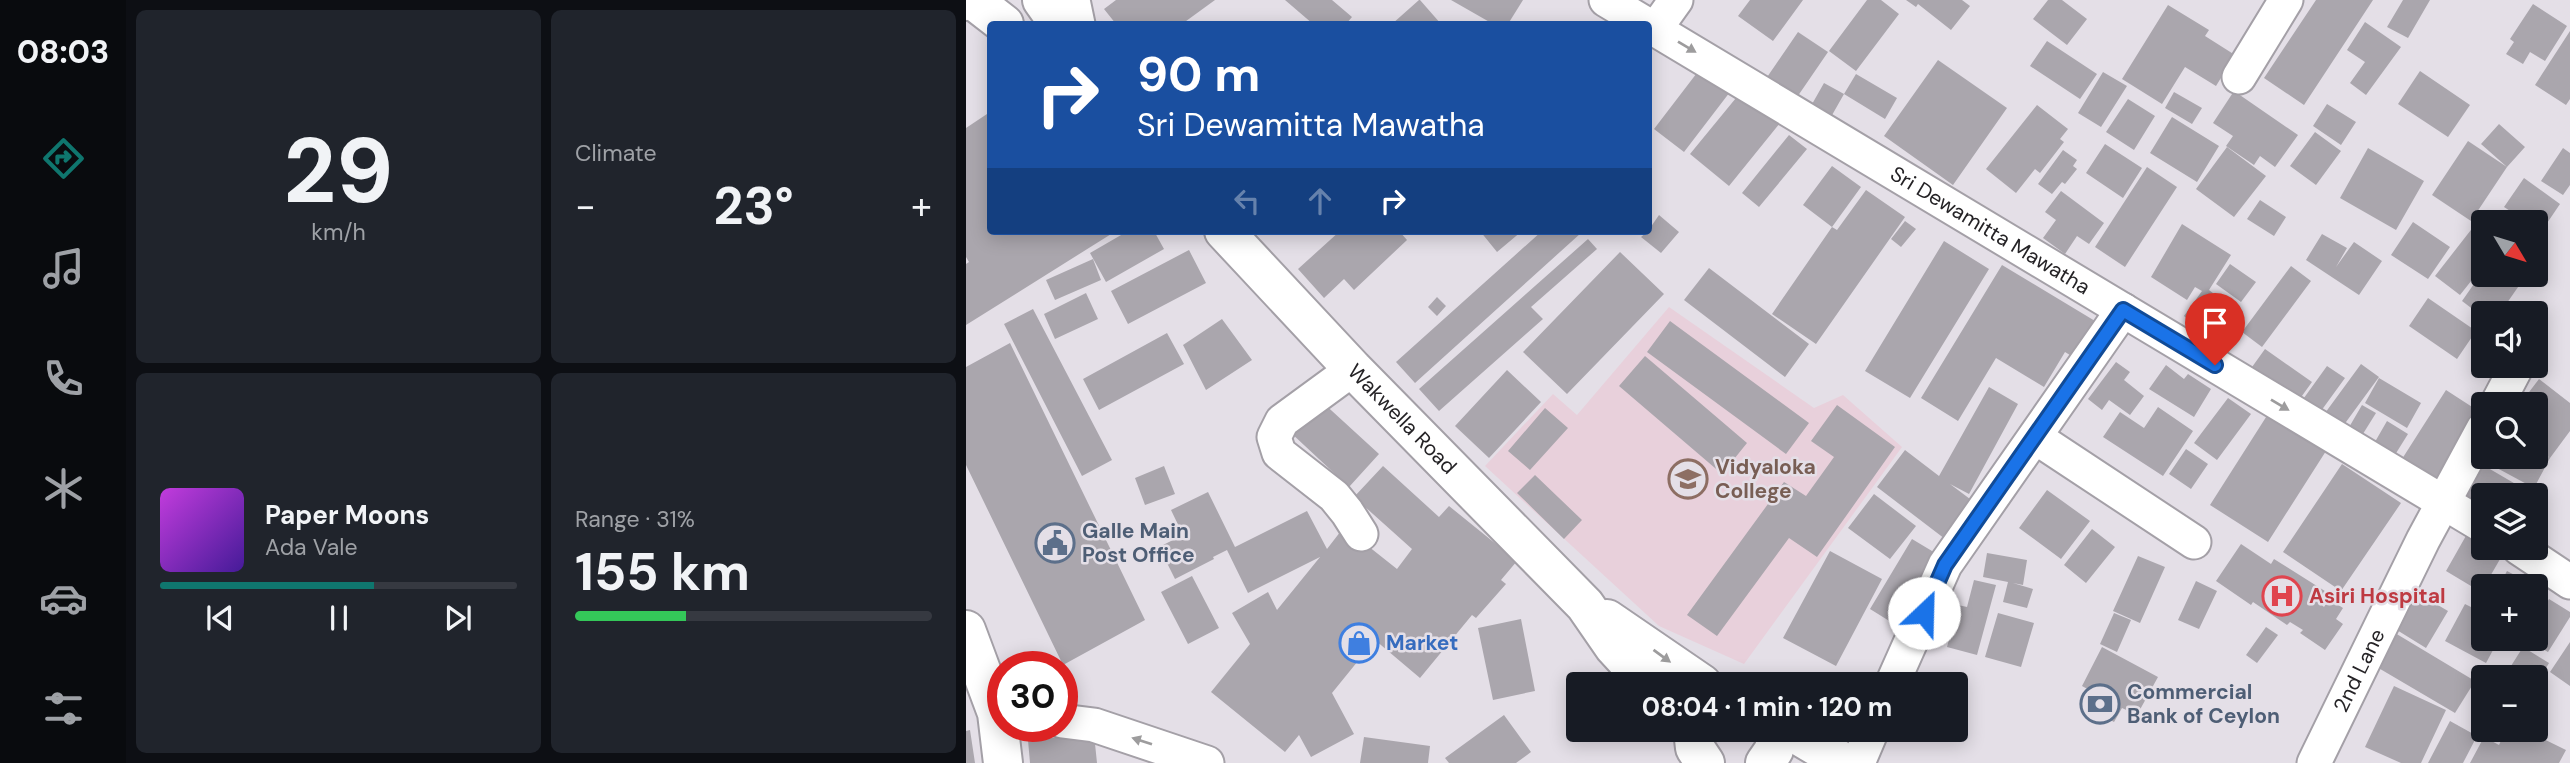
<!DOCTYPE html>
<meta charset="utf-8">
<style>
:root{--surface:#171b24;--page:#20242c;--text:#f1f3f6;--muted:#9ea1a6;--line:#363941;--accent:#0f766e}
body{margin:0;font-family:"DM Sans",sans-serif;background:var(--page);color:var(--text);height:100vh;display:flex;flex-direction:column;font-size:26px;white-space:nowrap}
*{box-sizing:border-box;margin:0}
p{font-size:23px;color:var(--muted)}
.icon{flex:none;width:38px;height:38px;fill:none;stroke:currentColor;stroke-width:2;stroke-linecap:round;stroke-linejoin:round}
.map{position:relative;flex:1;overflow:hidden}
.sheet{display:flex;flex-direction:column;gap:10px;padding:10px;background:#0d0f14;width:840px}
.sheet>*{flex:none}
.banner{position:absolute;left:21px;top:21px;width:665px;height:214px;border-radius:7px;box-shadow:0 4px 18px #0003;background:#1a4fa0;color:#fff;overflow:hidden}
.needle{width:46px;rotate:128deg}
.tools{position:absolute;left:1505px;top:210px;display:grid;gap:14px}
.tools a{display:grid;place-items:center;width:77px;height:77px;border-radius:7px;background:var(--surface);box-shadow:0 4px 18px #0003;font-size:35px}
.speed{position:absolute;left:21px;top:651px;display:flex;gap:14px;font-size:35px;font-weight:700;text-align:center}
.speed>*{display:grid;place-content:center;width:91px;height:91px;border-radius:50%;background:var(--surface);box-shadow:0 4px 18px #0003;line-height:1}
.speed .limit{border:10px solid #d22;background:#fff;color:#111}
.pin{position:absolute;display:grid;place-items:center;width:60px;height:60px;color:#fff;margin:-72px -30px;border-radius:50% 50% 50% 0;rotate:-45deg;box-shadow:0 0 7px #0007}
.pin .icon{rotate:45deg}
.me{position:absolute;width:77px;margin:-38px;rotate:24deg;stroke-linejoin:round;filter:drop-shadow(0 0 5px #0008)}
.turn{display:flex;align-items:center;gap:24px;height:147px;padding:0 35px;font-size:32px}
.turn .icon{width:91px;height:91px;stroke-width:2.5}
.turn b{display:block;font-size:49px;line-height:60px}
.lanes{display:flex;align-items:center;height:66px;padding:0 35px;background:#0003;justify-content:center;gap:35px;direction:ltr}
.lanes .off{opacity:.35}
.big{font-size:52px;font-weight:700;line-height:1.1}
.sheet .tile{flex:1;display:flex;flex-direction:column;justify-content:center;gap:10px;min-width:0;padding:0 24px;border-radius:10px;background:var(--page)}
.sheet .dial{align-items:center;gap:0}
.dial b{font-size:91px;line-height:1}
.song{display:flex;align-items:center;gap:21px}
.cover{width:84px;height:84px;border-radius:10px;background:linear-gradient(135deg,hsl(290 70% 55%),hsl(260 70% 35%))}
.played{height:7px;border-radius:4px;background:linear-gradient(90deg,var(--accent) 60%,var(--line) 60%)}
.keys{display:flex;justify-content:space-around;direction:ltr}
.heat{display:flex;justify-content:space-between;align-items:center;font-size:38px;direction:ltr}
.charge{height:10px;border-radius:5px;background:linear-gradient(90deg,#34c759 31%,var(--line) 0)}
.sheet .tiles{flex:1;display:grid;gap:10px;grid-template-columns:repeat(2,1fr)}
.trip{position:absolute;left:600px;top:672px;width:402px;height:70px;border-radius:7px;background:var(--surface);box-shadow:0 4px 18px #0003;font-weight:700;line-height:70px;text-align:center}
main{display:flex;flex:1;min-height:0}
.menu{display:flex;flex-direction:column;width:126px;justify-content:space-around;align-items:center;background:#090b0e;color:var(--muted)}
.menu .icon{width:49px;height:49px}
.menu .active{color:var(--accent)}
.menu b{font-size:32px;color:var(--text)}
.map>svg:first-child{display:block}
.education{fill:#e8d0db}
.building{fill:#aaa6ad}
.lines{fill:none;stroke-linecap:round;stroke-linejoin:round}
.minor-casing{stroke:#a4a0a7;stroke-width:37}
.major-casing{stroke:#a4a0a7;stroke-width:42}
.highway-casing{stroke:#a4a0a7;stroke-width:42}
.minor{stroke:#fff;stroke-width:33}
.major{stroke:#fff;stroke-width:38}
.highway{stroke:#fff;stroke-width:38}
.oneway{fill:#9d9c9d}
.route-casing{stroke:#114b97;stroke-width:18}
.route{stroke:#1a73e8;stroke-width:12}
.labels{text-anchor:middle;stroke-width:5;stroke-linejoin:round;paint-order:stroke}
.street-label{font-size:21px;fill:#252326;stroke:#e4dfe7}
.education-label{font-size:21px;font-weight:bold;fill:#785e54;stroke:#e4dfe7;text-anchor:start}
.service-label{font-size:21px;font-weight:bold;fill:#4e5e75;stroke:#e4dfe7;text-anchor:start}
.health-label{font-size:21px;font-weight:bold;fill:#be3a42;stroke:#e4dfe7;text-anchor:start}
.shop-label{font-size:21px;font-weight:bold;fill:#366cbe;stroke:#e4dfe7;text-anchor:start}
</style>
<main>
<nav class="menu">
<b>08:03</b>
<svg class="icon active" aria-label="directions" viewBox="0 0 24 24"><path d="M12 3l9 9-9 9-9-9zM9 14v-3h6M13 9l2 2-2 2"/></svg>
<svg class="icon" aria-label="music" viewBox="0 0 24 24"><path d="M9 18V5l10-2v13"/><circle cx="6" cy="18" r="3"/><circle cx="16" cy="16" r="3"/></svg>
<svg class="icon" aria-label="phone" viewBox="0 0 24 24"><path d="M5 4h4l2 5-3 2q2 4 5 5l2-3 5 2v4C11 20 4 13 5 4z"/></svg>
<svg class="icon" aria-label="climate" viewBox="0 0 24 24"><path d="M12 3v18M4 7l16 10M4 17L20 7"/></svg>
<svg class="icon" aria-label="car" viewBox="0 0 24 24"><path d="M5 17H2v-5l4-1 3-4h7l3 4 3 1v5h-3M9 17h6M6 11h13"/><circle cx="7" cy="17" r="2"/><circle cx="17" cy="17" r="2"/></svg>
<svg class="icon" aria-label="filters" viewBox="0 0 24 24"><path d="M4 7h16M4 17h16"/><circle cx="9" cy="7" r="2"/><circle cx="15" cy="17" r="2"/></svg>
</nav>
<section class="sheet">
<div class="tiles">
<div class="tile dial"><b>29</b><p>km/h</p></div>
<div class="tile"><p>Climate</p>
<div class="heat"><a>−</a><b class="big">23°</b><a>+</a></div>
</div>
<div class="tile">
<div class="song"><i class="cover"></i><div><b>Paper Moons</b><p>Ada Vale</p></div></div>
<div class="played"></div>
<div class="keys"><svg class="icon" aria-label="previous" viewBox="0 0 24 24"><path d="M18 5L8 12l10 7zM5 5v14"/></svg><svg class="icon" aria-label="pause" viewBox="0 0 24 24"><path d="M8 5v14M16 5v14"/></svg><svg class="icon" aria-label="next" viewBox="0 0 24 24"><path d="M6 5l10 7-10 7zM19 5v14"/></svg></div>
</div>
<div class="tile"><p>Range · 31%</p><b class="big">155 km</b><div class="charge"></div></div>
</div>
</section>
<div class="map">
<svg width="1604" height="763" viewBox="0 0 1604 763">
<rect width="100%" height="100%" fill="#e4dfe7"/>
<path class="education" d="M703,307L848,408L877,395L936,447L778,664L693,626L519,466L587,394L611,415Z"/>
<path class="building" d="M150,0H249L216,24H150L138,9Z
M319,0H366L386,17L380,24H347Z
M454,0L475,24H426L453,0Z
M485,0H557L542,24H527Z
M784,0H837L807,41L772,16Z
M901,0H915L933,14L890,71L863,51Z
M940,0H996L1004,6L985,30L952,4L950,7Z
M1082,0H1096L1121,19L1101,45L1067,19Z
M1350,0H1407L1338,105L1298,78Z
M1437,0H1464L1442,38L1421,27Z
M1567,4L1601,26L1579,61L1564,52L1557,64L1540,54L1548,42L1544,39Z
M1202,5L1243,30L1239,36L1269,55L1250,86L1219,67L1196,104L1156,79Z
M1399,22L1435,47L1400,95L1384,83L1399,62L1381,50Z
M1604,31V99L1600,105L1569,85Z
M832,32L862,52L825,106L795,86Z
M1081,41L1131,74L1114,99L1064,66Z
M972,60L1041,108L987,185L918,136Z
M737,65L767,88L718,152L688,129Z
M1454,71L1504,105L1482,137L1432,104Z
M1137,72L1161,86L1135,127L1112,113Z
M890,74L931,98L919,119L878,94Z
M858,83L878,94L861,124L841,113Z
M779,87L818,118L763,186L724,154Z
M1268,91L1332,135L1309,167L1294,156L1288,165L1260,146L1267,136L1247,123Z
M1208,92L1236,108L1226,124L1199,108Z
M1162,99L1189,116L1168,150L1140,132Z
M1361,104L1390,122L1375,145L1347,126Z
M1071,105L1102,129L1094,139L1098,142L1074,173L1069,169L1050,193L1020,169Z
M24,112V231H150L0,325V264L3,262L0,257V128Z
M1206,117L1253,146L1231,182L1184,153Z
M1533,124L1559,147L1541,167L1515,144Z
M1349,132L1375,151L1350,185L1324,166Z
M823,135L841,149L793,207L776,193Z
M1502,141L1541,167L1505,221L1466,195Z
M1139,144L1176,168L1157,198L1120,173Z
M1261,147L1300,176L1268,217L1230,189Z
M1402,148L1458,181L1430,230L1374,198Z
M1597,148L1604,153V185L1597,195L1575,181Z
M1097,150L1111,160L1107,166L1111,169L1099,184L1096,182L1086,194L1072,184Z
M866,166L895,187L866,227L837,205Z
M1181,167L1211,187L1159,267L1129,247Z
M1558,178L1594,204L1575,232L1570,228V222H1561L1538,207Z
M900,190L939,217L850,344L806,314L866,227L871,230Z
M1095,191L1138,223L1123,244L1111,236L1099,254L1077,238L1090,220L1079,212Z
M1294,200L1320,217L1308,236L1281,219Z
M693,215L713,232L695,253L675,237L682,231Z
M939,221L950,229L935,247L925,239Z
M1447,222L1484,247L1462,279L1425,255Z
M1216,224L1265,255L1243,290L1277,316L1255,345L1218,316L1236,291L1229,287L1221,300L1185,277Z
M1508,226L1517,234V266L1494,295L1469,276Z
M162,231H188L198,249L140,282L124,253Z
M374,231H433L441,240L388,290L378,279L358,298L332,269Z
M514,231H556L531,252Z
M576,231H613L615,233L449,383L430,362Z
M1356,234L1381,248L1370,267L1388,242L1416,261L1393,295L1340,260Z
M622,239L631,249L565,307L577,319L473,411L453,389Z
M978,241L1023,269L944,398L899,371Z
M223,250L240,283L162,324L145,291Z
M654,252L698,294L601,394L557,352Z
M127,259L135,280L89,300L80,280Z
M1264,264L1290,282L1275,302L1250,284Z
M1036,265L1134,324L1112,360L1099,352L1078,387L1030,358L992,421L955,398Z
M1325,266L1345,281L1296,347L1276,332Z
M743,268L843,344L819,377L718,300Z
M1517,271V275L1559,277L1534,313H1517V317L1496,301Z
M120,293L132,319L89,339L78,314Z
M471,297L480,306L471,316L462,307Z
M1462,298L1510,331L1491,359L1443,326Z
M67,309L146,460L116,476L38,324Z
M256,319L286,360L240,390L217,345Z
M704,321L843,423L820,454L681,352Z
M201,333L218,364L133,410L117,379Z
M44,343L179,620L97,665L0,465V367Z
M1299,349L1346,382L1328,407L1281,374Z
M679,356L781,443L756,474L653,386Z
M1150,362L1164,372L1158,380L1178,396L1164,415L1143,400L1136,410L1122,399Z
M1395,364L1413,377L1369,437L1351,424Z
M1200,365L1218,379L1222,374L1245,389L1228,417L1183,389Z
M1361,366L1379,378L1347,422L1330,409Z
M541,370L575,402L523,458L489,426Z
M1413,378L1455,403L1441,428L1399,403Z
M1573,379L1604,403V431L1584,458L1570,447V404H1554Z
M1023,387L1052,404L1003,494L984,484L1012,505L983,542L911,487L939,450L973,476Z
M1480,390L1517,414L1476,484L1436,459Z
M1262,398L1285,414L1251,460L1228,443Z
M354,400L413,454L383,487L324,432Z
M871,405L929,447L851,557L823,538L751,636L721,615L818,482L840,496L868,457L845,441Z
M1396,405L1410,413L1395,437L1382,429Z
M1192,407L1227,431L1197,476L1137,437L1154,412L1178,428Z
M579,408L602,428L564,470L542,451Z
M1302,414L1360,451L1302,542L1244,505Z
M1421,421L1442,434L1422,466L1402,454Z
M1220,449L1242,464L1225,489L1203,474Z
M1570,450L1584,458L1568,488L1518,461L1520,457H1570Z
M1376,464L1435,503L1375,591L1317,552Z
M1517,465L1565,493L1564,495H1517V518L1494,505Z
M198,466L209,494L179,505L169,478Z
M417,466L473,517L483,506L551,561L535,580L540,584L510,618L506,615L454,678L409,640L366,693L388,734L345,757L333,735L319,752L245,692L284,644L266,613L302,592L311,610L354,557L282,593L261,550L247,557L248,559L209,579L193,547L217,535L205,510L242,492L269,547L341,511L361,549L378,527L431,569L446,549L388,497Z
M569,475L616,520L598,539L551,493Z
M1081,490L1124,521L1095,559L1053,528Z
M908,494L950,526L924,559L882,528Z
M1126,529L1149,547L1120,583L1098,565Z
M1501,534L1517,543V548H1525L1537,554L1515,592L1480,571Z
M946,539L976,557L933,627L904,609Z
M1275,544L1305,564L1308,559L1362,593L1355,604L1358,607L1363,599L1377,608L1370,619L1377,624L1359,650L1334,633L1337,630L1324,622L1321,625L1287,602L1285,605L1250,581Z
M864,551L916,579L870,666L817,638Z
M1021,553L1061,560L1057,585L1047,583L1067,589L1061,608L1037,602L1042,582L1017,577Z
M1172,556L1199,567L1174,623L1147,611Z
M1541,571L1564,583L1562,586H1533Z
M226,576L253,628L222,644L195,592Z
M1008,580L1030,585L1011,655L981,647L992,605L1001,607Z
M1230,581L1251,591L1233,629L1212,620Z
M1448,591L1482,611L1460,648L1426,627Z
M1583,599L1604,612V617L1582,652L1559,639H1570V620Z
M1499,604L1517,613V639H1533L1520,663L1479,641Z
M1032,613L1068,623L1055,667L1019,657Z
M1148,613L1165,620L1151,652L1134,644Z
M555,619L569,691L527,700L512,628Z
M1300,627L1312,635L1291,663L1280,655Z
M1424,630L1509,681L1489,713L1404,663Z
M1604,642V686L1584,672Z
M1136,647L1192,677L1171,715L1156,708L1148,722L1126,710L1134,696L1116,686Z
M1557,647L1583,663L1570,685V677H1538Z
M1428,686L1480,710L1455,763H1435L1399,747Z
M538,715L565,752L550,763H483L479,758Z
M1484,721L1511,736L1497,763H1462Z
M4,730L9,763H0V731Z
M1540,730H1559L1600,750L1593,763H1504L1518,737L1533,745Z
M128,734L131,763H64L62,740Z
M398,737L464,746L462,763H394Z"/>
<g class="lines">
<g class="minor-casing">
<g id="minor">
<path d="M107,0L112,24"/>
<path id="s1" d="M640,0L1517,526"/>
<path d="M690,28L710,0"/>
<path d="M1273,77L1320,0"/>
<path d="M387,369L316,421L308,437L313,453L368,496L381,512L395,534"/>
<path d="M1531,404L1551,366"/>
<path d="M1069,437L1228,542"/>
<path d="M1553,548L1604,582"/>
<path d="M926,684L979,565L1157,310"/>
<path d="M96,721L128,725L241,763"/>
<path d="M892,763L906,730"/>
<path id="s2" d="M1348,763L1457,540L1517,429"/>
</g>
</g>
<g class="major-casing">
<g id="major">
<path d="M7,0L38,24"/>
<path d="M76,0L93,24"/>
<path id="s3" d="M258,231L387,369L619,605L648,647L682,684"/>
<path d="M641,619L736,684"/>
<path d="M727,730L729,748L739,763"/>
<path d="M823,730L879,763"/>
<path d="M799,763L808,750L811,730"/>
</g>
</g>
<g class="highway-casing">
<path id="highway" d="M0,1L8,0
M0,630L31,713L37,763"/>
</g>
<use href="#minor" class="minor"/>
<use href="#major" class="major"/>
<use href="#highway" class="highway"/>
</g>
<defs><path id="oneway-solid" d="M-6-.8H1V-3.2L6.5 0L1 3.2V.8H-6Z" transform="scale(1.75)"/></defs>
<g class="oneway">
<use href="#oneway-solid" transform="translate(721 47) rotate(31)"/>
<use href="#oneway-solid" transform="translate(1314 405) rotate(31)"/>
<use href="#oneway-solid" transform="translate(696 656) rotate(36)"/>
<use href="#oneway-solid" transform="translate(176 741) rotate(-162)"/>
</g>
<g class="lines">
<g class="route-casing">
<path id="route" d="M958,613L979,565L1157,310L1249,365"/>
</g>
<use href="#route" class="route"/>
</g>
<defs>
<g id="school-ring" transform="scale(2.0125)"><circle r="9.5" fill="#e4dfe7" stroke="#8d6e63" stroke-width="1.5"/><path d="M0-5L7-2L0 1L-7-2ZM-4 1L0 2.5L4 1V4Q0 6-4 4Z" fill="#8d6e63"/></g>
<g id="civic-ring" transform="scale(2.0125)"><circle r="9.5" fill="#e4dfe7" stroke="#5c6f8a" stroke-width="1.5"/><path d="M-.6-6.5H3V-4.5H.6V-3L4-1V1h2V6H-6V1h2V-1L-.6-3ZM-1.2 2.5V6h2.4V2.5Z" fill="#5c6f8a"/></g>
<g id="hospital-ring" transform="scale(2.0125)"><circle r="9.5" fill="#e4dfe7" stroke="#e0444e" stroke-width="1.5"/><path d="M-5-5h3v3.5h4V-5h3V5h-3V1.5h-4V5h-3Z" fill="#e0444e"/></g>
<g id="shop-ring" transform="scale(2.0125)"><circle r="9.5" fill="#e4dfe7" stroke="#3f7fe0" stroke-width="1.5"/><path d="M-5-2.5h2.3a2.7 3.5 0 0 1 5.4 0H5L5.5 6h-11ZM-1.5-2.5h3a1.5 2.3 0 0 0-3 0Z" fill="#3f7fe0"/></g>
<g id="bank-ring" transform="scale(2.0125)"><circle r="9.5" fill="#e4dfe7" stroke="#5c6f8a" stroke-width="1.5"/><path d="M-6-4H6V4H-6ZM0-2.3a2.3 2.3 0 1 0 0 4.6a2.3 2.3 0 1 0 0-4.6Z" fill="#5c6f8a"/></g>
</defs>
<g fill-rule="evenodd">
<use href="#school-ring" x="722" y="479"/>
<use href="#civic-ring" x="89" y="543"/>
<use href="#hospital-ring" x="1316" y="596"/>
<use href="#shop-ring" x="393" y="643"/>
<use href="#bank-ring" x="1134" y="704"/>
</g>
<g class="labels">
<g class="street-label">
<text dy="7" stroke="none"><textPath href="#s1" startOffset="448">Sri Dewamitta Mawatha</textPath></text>
<text dy="7" stroke="none"><textPath href="#s3" startOffset="259">Wakwella Road</textPath></text>
<text dy="7" stroke="none"><textPath href="#s2" startOffset="103">2nd Lane</textPath></text>
</g>
<g class="education-label">
<text x="749" y="474">Vidyaloka<tspan x="749" dy="24">College</tspan></text>
</g>
<g class="service-label">
<text x="116" y="538">Galle Main<tspan x="116" dy="24">Post Office</tspan></text>
<text x="1161" y="699">Commercial<tspan x="1161" dy="24">Bank of Ceylon</tspan></text>
</g>
<g class="health-label">
<text x="1343" y="603">Asiri Hospital</text>
</g>
<g class="shop-label">
<text x="420" y="650">Market</text>
</g>
</g>
</svg>
<div class="tools">
<a><svg class="needle" viewBox="-14 -14 28 28"><path d="M0-13l5 13h-10z" fill="#e53935"/><path d="M0 13l5-13h-10z" fill="#9ea1a6"/></svg></a>
<a><svg class="icon" aria-label="sound" viewBox="0 0 24 24"><path d="M4 9h4l5-4v14l-5-4H4zM17 9q2 3 0 6"/></svg></a>
<a><svg class="icon" aria-label="search" viewBox="0 0 24 24"><circle cx="10" cy="10" r="6"/><path d="M15 15l6 6"/></svg></a>
<a><svg class="icon" aria-label="layers" viewBox="0 0 24 24"><path d="M12 4l9 5-9 5-9-5zM3 14l9 5 9-5"/></svg></a>
<a>+</a>
<a>−</a>
</div>
<div class="speed"><div class="limit">30</div></div>
<div class="pin" style="left:1249px;top:365px;background:#d93025"><svg class="icon" aria-label="arrive" viewBox="0 0 24 24"><path d="M6 21V4h12l-3 4 3 4H6"/></svg></div>
<svg class="me" style="left:958px;top:613px" viewBox="-20 -20 40 40"><circle r="19" fill="#fff"/><path d="M0-13L10 11 0 6-10 11z" fill="#1a73e8"/></svg>
<div class="trip">08:04 · 1 min · 120 m</div>
<div class="banner">
<div class="turn"><svg class="icon" aria-label="right" viewBox="0 0 24 24"><path d="M7 20v-9h11M14 6l5 5-5 5"/></svg><div><b>90 m</b>Sri Dewamitta Mawatha</div></div>
<div class="lanes"><svg class="icon off" aria-label="left" viewBox="0 0 24 24"><path d="M17 20v-9H6M10 6l-5 5 5 5"/></svg><svg class="icon off" aria-label="ahead" viewBox="0 0 24 24"><path d="M12 20V5M6 11l6-6 6 6"/></svg><svg class="icon" aria-label="right" viewBox="0 0 24 24"><path d="M7 20v-9h11M14 6l5 5-5 5"/></svg></div>
</div>
</div>
</main>
